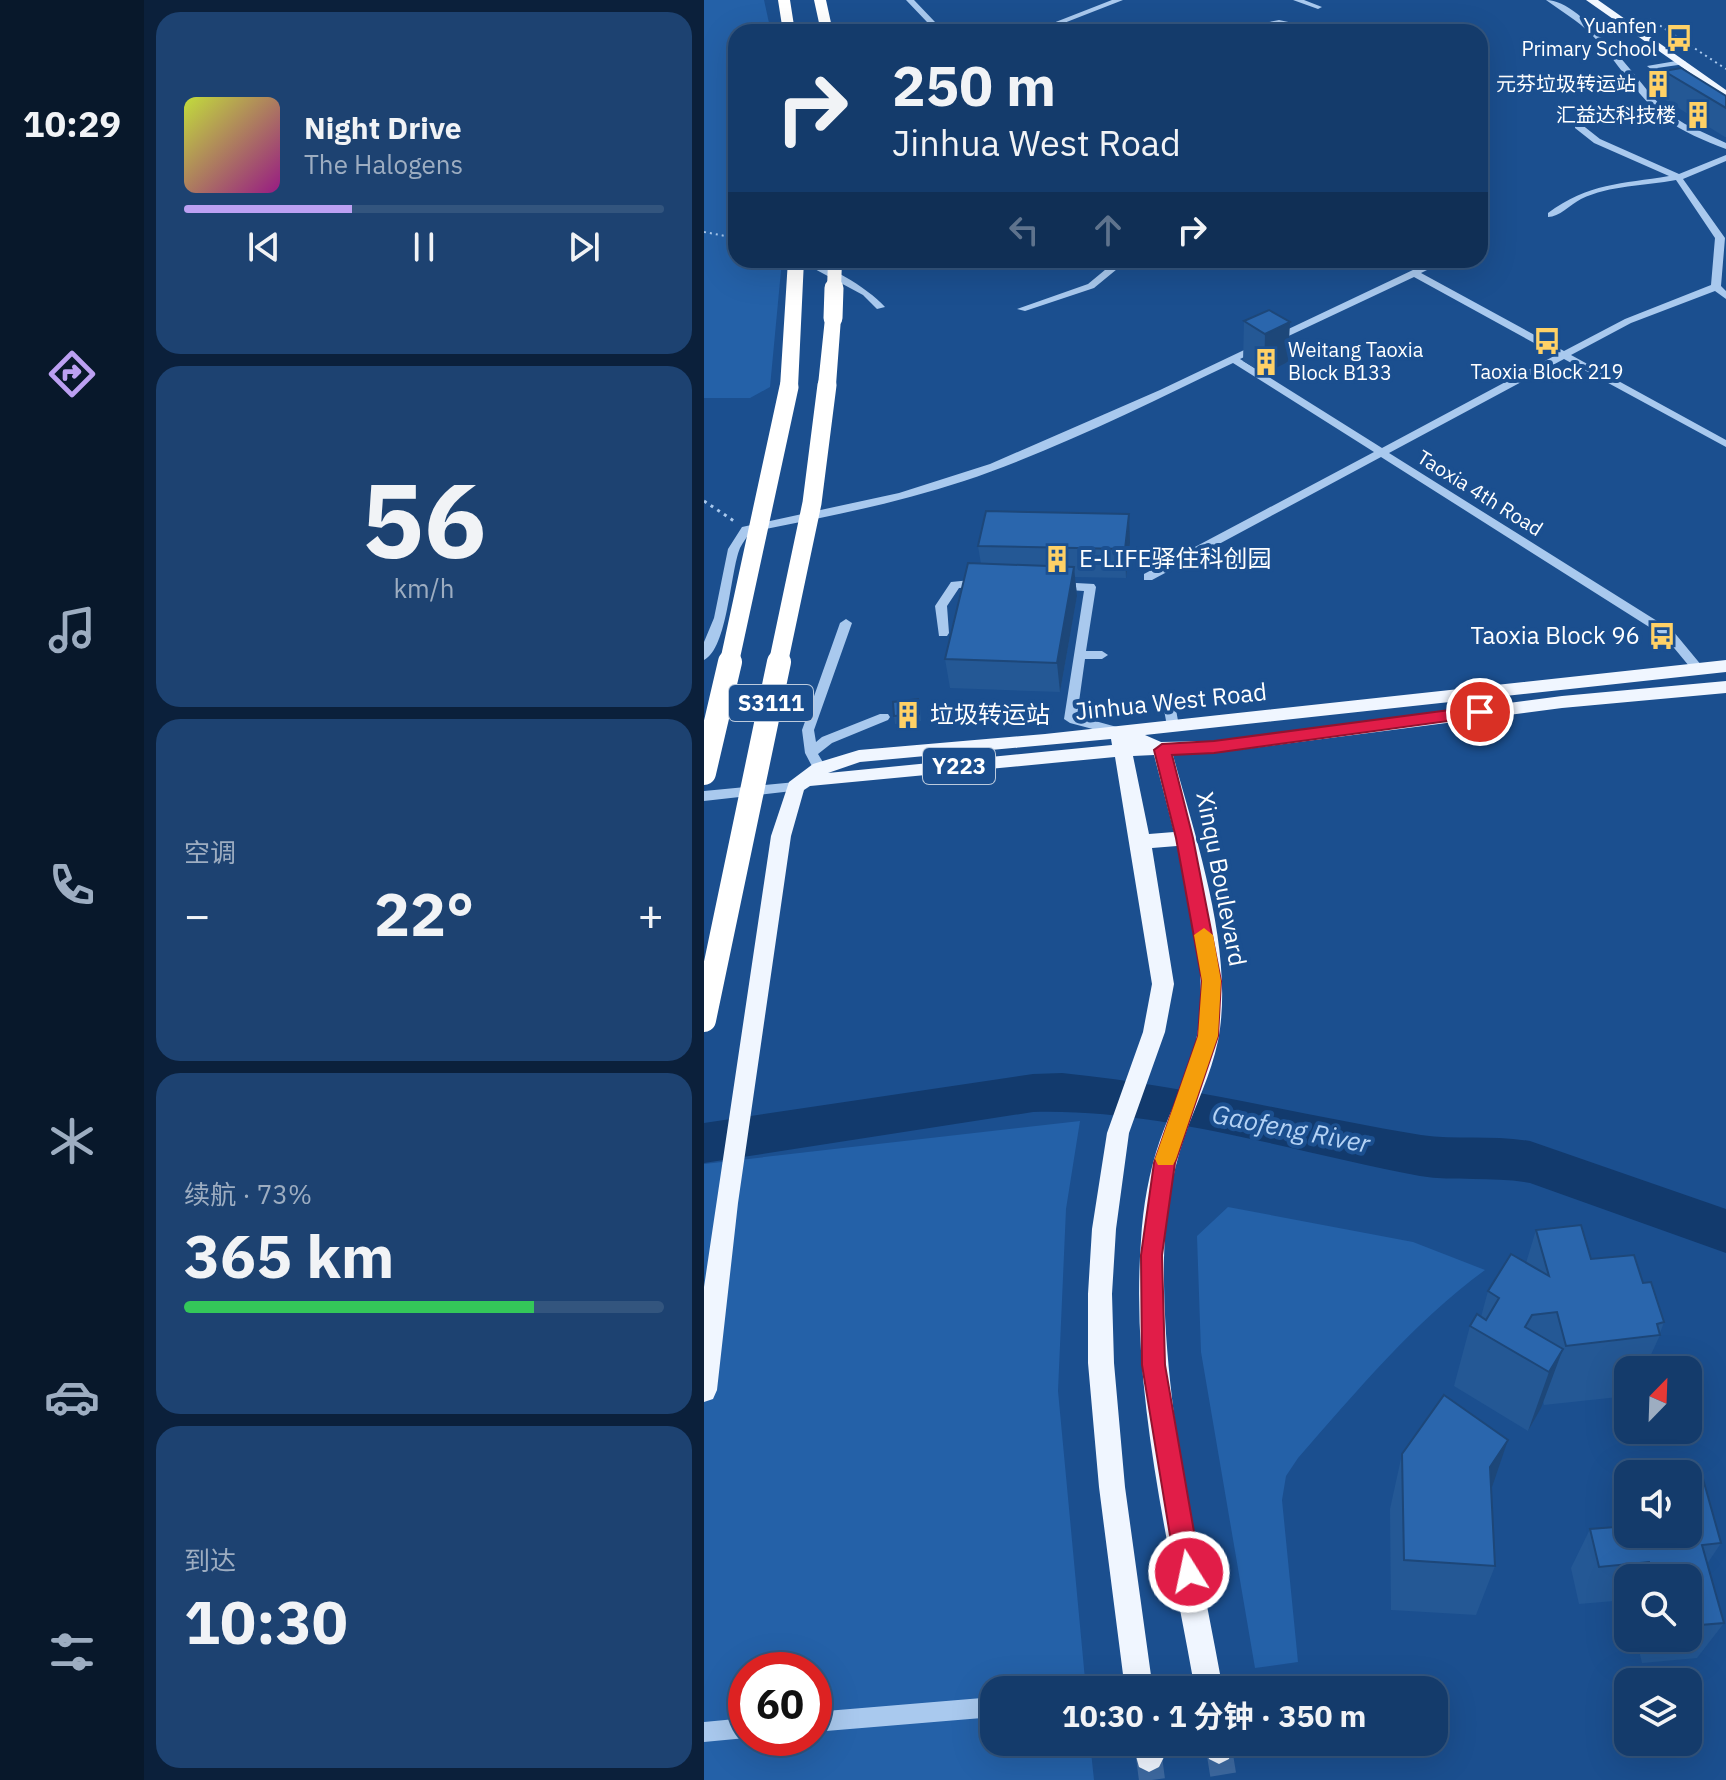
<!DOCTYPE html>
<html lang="zh">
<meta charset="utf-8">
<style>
:root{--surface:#143b6b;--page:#1d4271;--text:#f1f3f6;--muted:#9dadc1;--line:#33557e;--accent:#bca0f2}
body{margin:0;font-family:"IBM Plex Sans","Noto Sans SC",sans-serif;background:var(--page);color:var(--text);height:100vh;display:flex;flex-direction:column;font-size:30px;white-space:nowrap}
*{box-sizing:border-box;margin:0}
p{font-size:26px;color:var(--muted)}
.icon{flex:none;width:44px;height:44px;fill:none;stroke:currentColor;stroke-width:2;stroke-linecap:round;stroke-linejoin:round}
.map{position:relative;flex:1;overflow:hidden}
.side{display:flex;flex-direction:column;gap:12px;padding:12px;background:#0b203b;width:560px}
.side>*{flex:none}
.top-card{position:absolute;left:24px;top:24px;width:760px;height:244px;border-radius:24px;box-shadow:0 8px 32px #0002,0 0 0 2px var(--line);background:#143b6b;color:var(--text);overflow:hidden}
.needle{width:52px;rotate:23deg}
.tools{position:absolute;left:910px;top:1356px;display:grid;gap:16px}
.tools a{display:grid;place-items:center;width:88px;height:88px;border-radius:16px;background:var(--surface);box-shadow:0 8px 32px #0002,0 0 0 2px var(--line);font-size:40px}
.speed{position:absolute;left:24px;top:1652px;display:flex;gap:16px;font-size:40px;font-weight:700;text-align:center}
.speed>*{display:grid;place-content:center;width:104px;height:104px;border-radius:50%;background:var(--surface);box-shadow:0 8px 32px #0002,0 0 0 2px var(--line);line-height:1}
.speed .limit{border:12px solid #d22;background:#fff;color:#111}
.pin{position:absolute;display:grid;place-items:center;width:68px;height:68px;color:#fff;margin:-34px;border:4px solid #fff;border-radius:50%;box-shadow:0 2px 8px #0007}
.me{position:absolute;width:88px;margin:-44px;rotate:350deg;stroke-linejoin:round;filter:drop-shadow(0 0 6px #0008)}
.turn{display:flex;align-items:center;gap:28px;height:168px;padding:0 32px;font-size:36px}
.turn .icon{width:104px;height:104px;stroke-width:2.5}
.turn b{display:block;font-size:56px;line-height:68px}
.lanes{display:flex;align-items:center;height:76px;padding:0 32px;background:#0003;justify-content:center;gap:40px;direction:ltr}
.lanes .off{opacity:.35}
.big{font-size:60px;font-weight:700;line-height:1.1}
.side .widget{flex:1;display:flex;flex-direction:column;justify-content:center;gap:12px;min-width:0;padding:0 28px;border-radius:24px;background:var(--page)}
.side .dial{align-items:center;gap:0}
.dial b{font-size:104px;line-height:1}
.song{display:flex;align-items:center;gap:24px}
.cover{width:96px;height:96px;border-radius:12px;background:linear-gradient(135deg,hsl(70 70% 55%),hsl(310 70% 35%))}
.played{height:8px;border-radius:4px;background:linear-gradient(90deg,var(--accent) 35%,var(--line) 35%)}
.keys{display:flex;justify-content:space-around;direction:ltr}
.heat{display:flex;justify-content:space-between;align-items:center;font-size:44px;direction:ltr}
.charge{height:12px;border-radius:6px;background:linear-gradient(90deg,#34c759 73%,var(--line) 0)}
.trip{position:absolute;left:276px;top:1676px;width:468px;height:80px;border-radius:24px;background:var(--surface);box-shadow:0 8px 32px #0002,0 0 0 2px var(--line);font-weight:700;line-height:80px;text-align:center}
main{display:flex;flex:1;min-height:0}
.dock{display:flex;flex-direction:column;width:144px;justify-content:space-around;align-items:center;background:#08182b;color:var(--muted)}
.dock .icon{width:56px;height:56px}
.dock .on{color:var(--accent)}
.dock b{font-size:36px;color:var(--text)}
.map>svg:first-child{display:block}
.green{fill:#2461a8;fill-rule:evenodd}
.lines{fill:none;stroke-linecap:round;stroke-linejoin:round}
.river{fill:#123a6d;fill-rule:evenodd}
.major-tunnel{stroke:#3d69a0;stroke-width:26;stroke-dasharray:26 13;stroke-linecap:butt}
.path-far1{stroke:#a9c9ee;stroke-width:2;stroke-dasharray:2 4;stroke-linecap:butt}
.path{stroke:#a9c9ee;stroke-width:3;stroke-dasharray:3 5;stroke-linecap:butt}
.minor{fill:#a9c9ee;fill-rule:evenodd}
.major{fill:#f0f6ff;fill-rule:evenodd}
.highway{fill:#fff;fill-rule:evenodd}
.highway-bridge-far2{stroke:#fff;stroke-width:14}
.highway-bridge-far1{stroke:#fff;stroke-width:19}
.highway-bridge{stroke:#fff;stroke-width:24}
.wall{fill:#245895}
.shaded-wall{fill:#1d4779}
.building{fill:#2a66ad;stroke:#1d4779;stroke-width:2}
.route{fill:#e11d48;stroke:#92132f;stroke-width:2}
.slow{fill:#f59e0b}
.labels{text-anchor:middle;stroke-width:8;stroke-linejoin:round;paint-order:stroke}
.far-poi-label{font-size:20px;fill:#fff;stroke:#1b4f8f;text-anchor:end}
.far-street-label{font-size:20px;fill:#fff;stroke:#1b4f8f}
.shield{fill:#1b4f8f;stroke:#bbcadd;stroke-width:2}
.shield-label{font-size:22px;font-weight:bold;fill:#fff}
.poi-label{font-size:24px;fill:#fff;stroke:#1b4f8f;text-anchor:start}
.street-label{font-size:24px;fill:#fff;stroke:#1b4f8f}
.water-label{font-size:26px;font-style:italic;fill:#b5d3f5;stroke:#1b4f8f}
</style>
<main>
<nav class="dock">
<b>10:29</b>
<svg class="icon on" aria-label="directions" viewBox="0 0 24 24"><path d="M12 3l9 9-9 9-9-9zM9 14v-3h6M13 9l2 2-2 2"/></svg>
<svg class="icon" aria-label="music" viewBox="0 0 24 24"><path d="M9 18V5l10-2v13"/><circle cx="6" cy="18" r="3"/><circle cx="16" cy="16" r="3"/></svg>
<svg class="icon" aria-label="phone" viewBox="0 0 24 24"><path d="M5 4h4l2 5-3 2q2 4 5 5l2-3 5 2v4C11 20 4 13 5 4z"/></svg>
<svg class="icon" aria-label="climate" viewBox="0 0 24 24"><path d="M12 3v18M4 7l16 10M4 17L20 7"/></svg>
<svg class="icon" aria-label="car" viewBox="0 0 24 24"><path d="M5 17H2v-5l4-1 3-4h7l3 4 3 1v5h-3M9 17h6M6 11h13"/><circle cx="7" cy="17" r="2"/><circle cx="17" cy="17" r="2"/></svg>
<svg class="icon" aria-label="filters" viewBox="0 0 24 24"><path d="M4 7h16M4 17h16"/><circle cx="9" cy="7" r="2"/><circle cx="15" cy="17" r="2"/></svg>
</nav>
<section class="side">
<div class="widget">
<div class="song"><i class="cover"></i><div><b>Night Drive</b><p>The Halogens</p></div></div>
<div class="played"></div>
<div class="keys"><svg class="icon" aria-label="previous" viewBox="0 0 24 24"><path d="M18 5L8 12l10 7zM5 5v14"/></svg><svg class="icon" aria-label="pause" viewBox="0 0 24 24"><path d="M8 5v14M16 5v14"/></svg><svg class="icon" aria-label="next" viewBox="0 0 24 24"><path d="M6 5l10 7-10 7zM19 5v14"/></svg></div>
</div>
<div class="widget dial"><b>56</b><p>km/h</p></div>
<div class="widget"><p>空调</p>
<div class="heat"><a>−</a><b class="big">22°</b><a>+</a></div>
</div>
<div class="widget"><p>续航 · 73%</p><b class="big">365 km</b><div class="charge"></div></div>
<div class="widget"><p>到达</p><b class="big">10:30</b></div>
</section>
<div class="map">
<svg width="1022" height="1780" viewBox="0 0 1022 1780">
<rect width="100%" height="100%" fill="#1b4f8f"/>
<path class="green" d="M0,0H60L67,32H32V260H78L66,387L46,398H0Z
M376,1121L362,1209L354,1391L382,1690H290V1742H386L390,1780H0V1164ZM42,1670H110V1738H42Z
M524,1207L709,1242L781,1270C709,1323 653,1391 594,1458L582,1476L578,1500L594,1662L551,1668L497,1352L493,1236Z"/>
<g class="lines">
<path class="river" d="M358,1073C479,1085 597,1115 717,1135C753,1140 790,1135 826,1141L1022,1209V1253L826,1183C790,1176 752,1182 716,1176C593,1153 454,1108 329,1112L0,1163V1123L329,1074Z"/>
<path class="major-tunnel" d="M515,1749L520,1780
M445,1757L448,1780"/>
<path class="path-far1" d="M946,19L1022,69
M0,232L32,238"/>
<path class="path" d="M0,501L30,521"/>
<path class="minor" d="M202,0H210L231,22L232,32H224L223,22Z
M408,0H419L337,32H326Z
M589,0H600L618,7L614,9Z
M842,0C881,0 936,87 965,114L981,124L1022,143V149C1001,141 978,132 961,118C931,95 913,60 887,34C873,20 857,11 842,0Z
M575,20L589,23L603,32C592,32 586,24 575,24C564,24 558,32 547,32L560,23Z
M978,60L982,62L981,64L953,68L971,83V87H968L943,66Z
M871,124H877L896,139L975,174L1022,155V161L979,179L1021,238L1017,286L1022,291V299L1011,291L927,323L867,355L1022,440V447L860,359L685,453L969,631L998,666L1000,669L998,672H990L961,637L677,457L448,580H440V574L670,452L529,363C441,405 352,450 260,481C190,504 118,518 46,532C43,537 39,542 36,548C26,572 24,648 0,660V642L10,618L24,549L38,527L195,493L286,464L456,390L730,260H743L717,273L860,351L921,319L1007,285L1011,238L972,180C941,186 906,185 877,199C866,205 855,217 844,217V213C884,183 918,184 965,176L890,143L871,128ZM710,277L852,355L678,448L536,359Z
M94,260C119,260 164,288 181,307L173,309L159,295Z
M413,260H424L390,288L321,311L313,309L384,284Z
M277,579L281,580V586L255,588L243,606L245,633L243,636H235L231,606L247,582Z
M354,582L390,584L392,587L382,651H398L404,655L398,659H381L373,716L420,729L421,732L420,735L415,736L366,723L360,719L380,591L350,589L348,586Z
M142,619L148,623L110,730L112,742L118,737L176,714H184L186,717L184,720L128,743L114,754L123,769L116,774L111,772L101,753L98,730L136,623Z
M464,695L470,699L475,726L469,730L463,726L458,699Z
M92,782L97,784L99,787L97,790L0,801V791Z
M290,1697V1717L110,1732V1712Z
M42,1718V1738L0,1742V1722Z"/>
<path class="major" d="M882,0H894L1022,90V98Z
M1022,660V672L441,735L457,742L510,741L858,696L1022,681V693L858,708L510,753L469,755C492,840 531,952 514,1041C507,1075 491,1106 480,1138C467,1176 461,1217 460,1258C458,1404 493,1547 519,1690H491C465,1542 426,1391 437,1240C439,1206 445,1172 456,1140C467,1109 482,1080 490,1049C507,984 489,909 473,846L448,848L470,984L461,1032L425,1133L412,1229L408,1294L410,1363L421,1487L449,1690H421L395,1487L384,1363V1294L388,1229L403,1133L439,1032L448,984L411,757L106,786L100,790L87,836L34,1203L13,1390L9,1399L0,1402V1287L67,836L85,782L109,764L155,750L341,734ZM407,739L408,745L124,773L156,762ZM450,755L470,832L445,834L429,756Z
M428,1742H458L460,1757L455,1767L445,1772L435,1767Z
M499,1742H529L525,1759L515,1764L505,1759Z"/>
<path class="highway" d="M74,0H86L91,32H79Z
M110,0H122L129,32H117Z
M84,260H100L94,387L85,392L76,387Z
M129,313L137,318L132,385L123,390L114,385L121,318Z"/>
<path class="highway-bridge-far2" d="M130,290L131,260"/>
<path class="highway-bridge-far1" d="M129,318L130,288
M25,664L85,387
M74,664L108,503L123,385"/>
<path class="highway-bridge" d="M0,773L26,662
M0,1020L75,662"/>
</g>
<path class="wall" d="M960,71L1022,96V137H1021L955,96L957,88L951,89L943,81L945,74H960Z
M565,310L584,362L560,374L539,361L540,321Z
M426,543L422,578L371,577L373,596L356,692L246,688L241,659L277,564L274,546Z
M216,707L217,721L191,724L190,716Z
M832,1230L887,1259L939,1283L960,1322L956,1333V1335L940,1370H924V1396L840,1405L839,1401L824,1431L750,1386L766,1326L777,1317L784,1291L822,1263Z
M698,1454L787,1489L791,1566L772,1615L687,1610L686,1509Z
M886,1529L1017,1543L1003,1564L1020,1623L993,1658L938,1663L932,1638H984V1578H924V1606L922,1600L875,1604L867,1568Z"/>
<path class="shaded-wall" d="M958,81L957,88L951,89L953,82Z
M586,322L584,362L560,374L561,334Z
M425,514L426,543L422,578L421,549Z
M370,567L373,596L356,692L353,663Z
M859,1349L837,1408L824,1431L845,1372Z
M804,1440L785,1496L786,1467Z"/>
<path class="building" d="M977,68L1022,96V108L960,71Z
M958,73L960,74L958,81L953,82L945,74Z
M565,310L586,322L561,334L540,321Z
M282,511L425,514L421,549L274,546Z
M264,563L370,567L353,663L241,659Z
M214,699L215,714L190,716L189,702Z
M877,1225L887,1259L930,1255L939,1283L947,1282L960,1322L953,1324L956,1335L862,1346L853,1312L828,1315L821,1327L859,1349L845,1372L766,1326L773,1314L782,1320L795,1298L784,1291L807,1254L845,1276L832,1230Z
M740,1395L804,1440L786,1467L791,1566L700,1560L698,1454Z
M999,1479L1017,1543L998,1545L1020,1623L984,1626V1578H948L945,1562L895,1567L886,1529L924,1526V1534H984V1480Z"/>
<path class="route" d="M776,706L781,708V716L510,753L468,755L489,838L517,981L514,1036L471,1163L458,1255L461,1365L497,1572L494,1581L485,1584L476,1581L472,1572L438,1365L437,1255L450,1163L494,1036L498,981L472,838L450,750L458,744L510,741Z"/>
<path class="slow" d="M500,928L509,935L517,981L514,1036L472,1159L469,1165H454L451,1159L494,1036L498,981L490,935Z"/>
<defs>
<g id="bus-bare" transform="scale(2.16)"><path d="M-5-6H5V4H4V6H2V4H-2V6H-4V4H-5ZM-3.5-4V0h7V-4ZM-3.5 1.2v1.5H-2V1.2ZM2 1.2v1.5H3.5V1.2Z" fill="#ffd166" stroke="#1b4f8f" stroke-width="2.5" paint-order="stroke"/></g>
<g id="building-bare" transform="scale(2.16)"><path d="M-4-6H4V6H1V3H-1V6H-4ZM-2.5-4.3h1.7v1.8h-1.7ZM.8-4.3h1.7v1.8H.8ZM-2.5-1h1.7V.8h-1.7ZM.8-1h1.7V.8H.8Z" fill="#ffd166" stroke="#1b4f8f" stroke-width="2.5" paint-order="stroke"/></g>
</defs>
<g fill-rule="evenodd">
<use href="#bus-bare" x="975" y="38"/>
<use href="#building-bare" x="954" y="84"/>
<use href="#building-bare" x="994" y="115"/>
<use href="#bus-bare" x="843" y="341"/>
<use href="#building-bare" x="562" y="362"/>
<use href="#building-bare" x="353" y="559"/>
<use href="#bus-bare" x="958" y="636"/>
<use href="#building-bare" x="204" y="715"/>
</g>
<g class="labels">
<g class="far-poi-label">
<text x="953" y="33">Yuanfen<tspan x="953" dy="23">Primary School</tspan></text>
<text x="932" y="91">元芬垃圾转运站</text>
<text x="972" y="122">汇益达科技楼</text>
<text x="584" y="357" text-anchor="start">Weitang Taoxia<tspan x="584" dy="23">Block B133</tspan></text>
<text x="843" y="379" text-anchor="middle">Taoxia Block 219</text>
</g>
<g class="far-street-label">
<text transform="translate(776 493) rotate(32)" y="7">Taoxia 4th Road</text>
</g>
<g class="shield">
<rect x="25" y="685" width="84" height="36" rx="6"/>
<rect x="219" y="748" width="72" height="36" rx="6"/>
</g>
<g class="shield-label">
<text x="67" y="711">S3111</text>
<text x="255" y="774">Y223</text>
</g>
<g class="poi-label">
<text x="375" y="567">E-LIFE驿住科创园</text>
<text x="936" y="644" text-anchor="end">Taoxia Block 96</text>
<text x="226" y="723">垃圾转运站</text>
</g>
<g class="street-label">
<text transform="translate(467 702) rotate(-6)" y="8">Jinhua West Road</text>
<text transform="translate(517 879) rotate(79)" y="8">Xinqu Boulevard</text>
</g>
<g class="water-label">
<text transform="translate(587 1129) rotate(11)" y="9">Gaofeng River</text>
</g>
</g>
</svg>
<div class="tools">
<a><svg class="needle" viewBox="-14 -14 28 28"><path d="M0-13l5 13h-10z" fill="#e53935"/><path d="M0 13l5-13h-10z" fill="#9dadc1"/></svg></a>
<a><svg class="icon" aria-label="sound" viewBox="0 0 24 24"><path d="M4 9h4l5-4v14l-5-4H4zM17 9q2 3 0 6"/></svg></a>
<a><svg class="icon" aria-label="search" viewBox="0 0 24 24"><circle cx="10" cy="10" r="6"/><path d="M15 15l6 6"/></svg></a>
<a><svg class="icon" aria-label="layers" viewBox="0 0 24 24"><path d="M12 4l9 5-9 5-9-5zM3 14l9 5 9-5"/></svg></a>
</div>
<div class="speed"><div class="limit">60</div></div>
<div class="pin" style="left:776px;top:712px;background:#d93025"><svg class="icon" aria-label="arrive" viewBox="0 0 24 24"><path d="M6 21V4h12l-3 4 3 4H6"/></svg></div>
<svg class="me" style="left:485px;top:1572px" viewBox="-20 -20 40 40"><circle r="17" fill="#e11d48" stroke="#fff" stroke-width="3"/><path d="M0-11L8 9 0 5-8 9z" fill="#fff"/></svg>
<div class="trip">10:30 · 1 分钟 · 350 m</div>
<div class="top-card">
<div class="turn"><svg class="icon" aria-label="right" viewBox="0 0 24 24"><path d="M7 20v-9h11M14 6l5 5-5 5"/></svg><div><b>250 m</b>Jinhua West Road</div></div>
<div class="lanes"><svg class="icon off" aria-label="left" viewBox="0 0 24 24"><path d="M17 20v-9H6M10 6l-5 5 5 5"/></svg><svg class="icon off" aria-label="ahead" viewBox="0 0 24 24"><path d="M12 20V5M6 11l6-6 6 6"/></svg><svg class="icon" aria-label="right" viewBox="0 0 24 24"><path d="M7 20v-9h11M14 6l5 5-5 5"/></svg></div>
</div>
</div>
</main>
